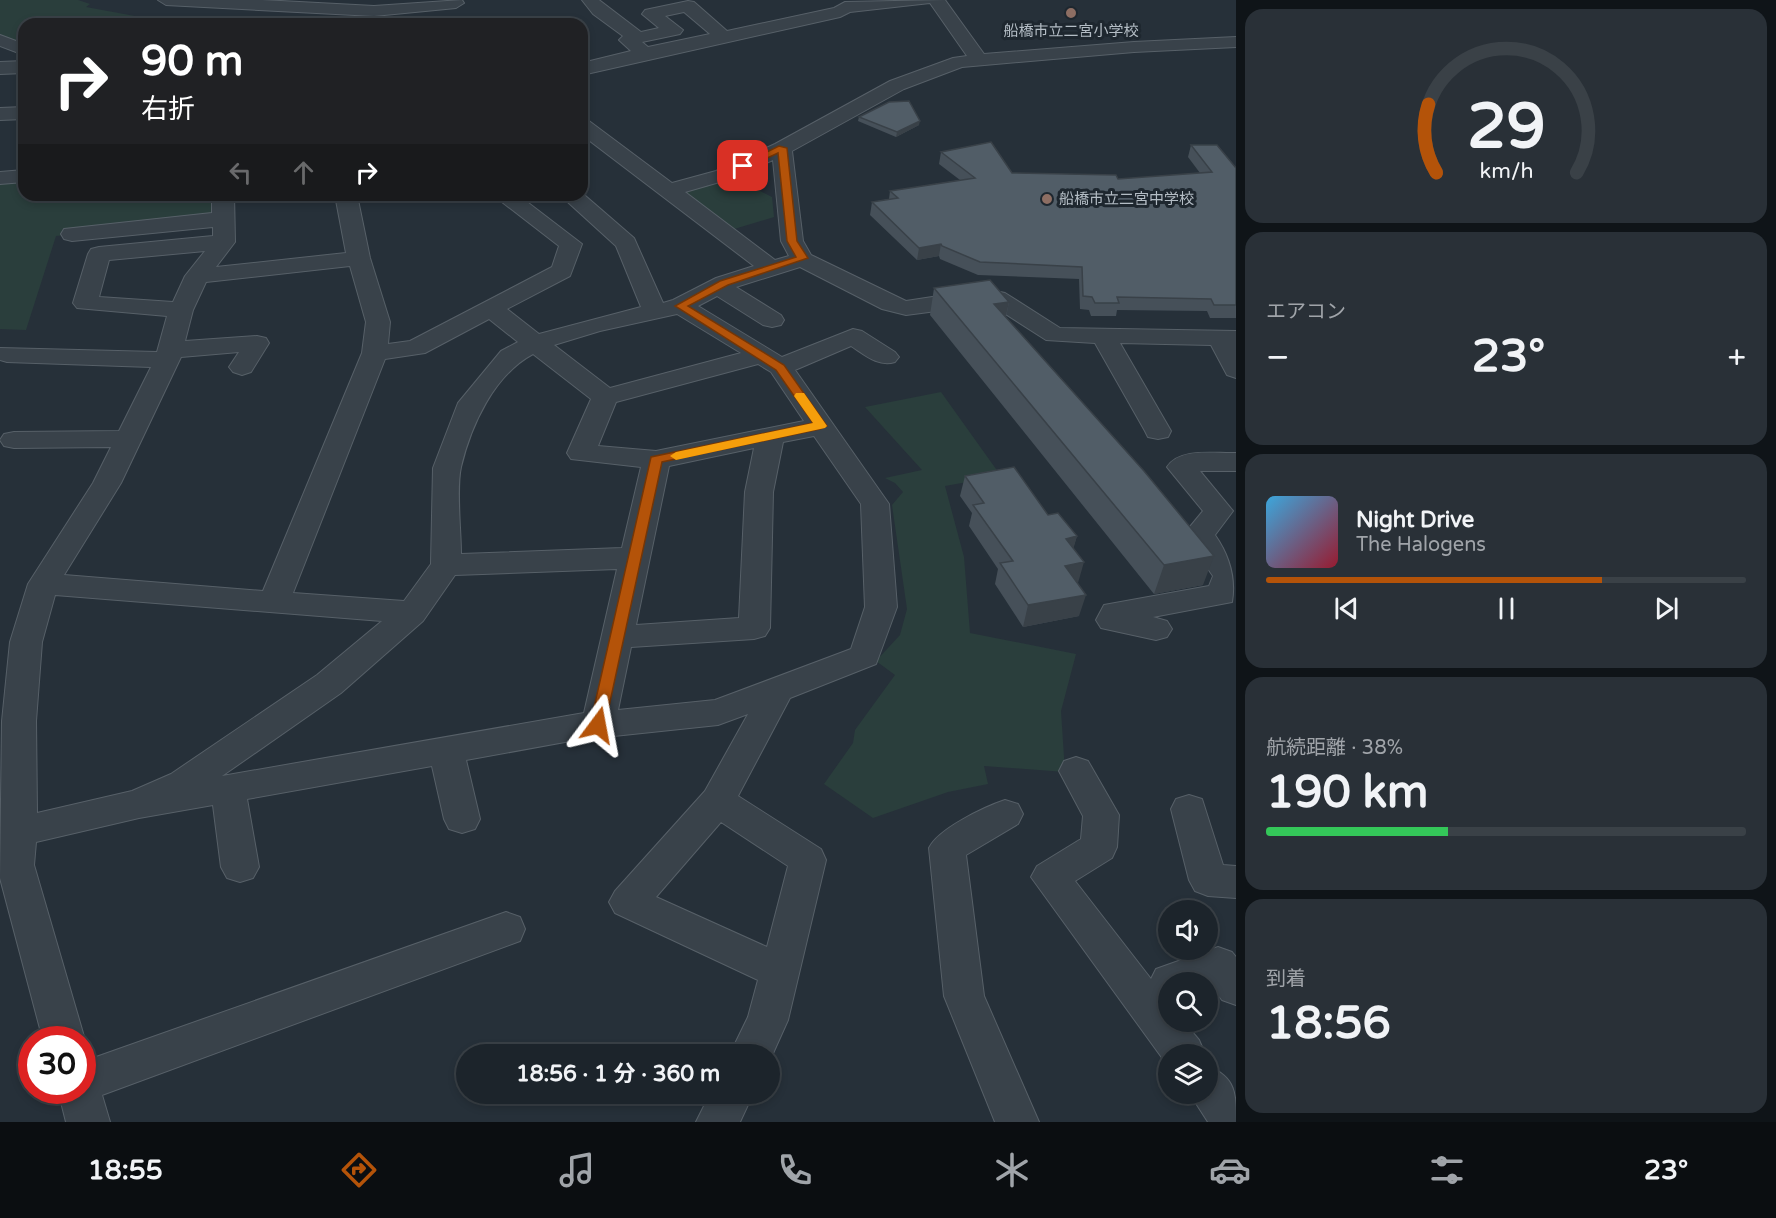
<!DOCTYPE html>
<html lang="ja">
<meta charset="utf-8">
<style>
:root{--surface:#1c242b;--page:#293037;--text:#f1f3f6;--muted:#a0a4a9;--line:#3a4147;--accent:#b45309}
body{margin:0;font-family:"Varela Round","Noto Sans JP",sans-serif;background:var(--page);color:var(--text);height:100vh;display:flex;flex-direction:column;font-size:22px;white-space:nowrap}
*{box-sizing:border-box;margin:0}
p{font-size:20px;color:var(--muted)}
.icon{flex:none;width:33px;height:33px;fill:none;stroke:currentColor;stroke-width:2;stroke-linecap:round;stroke-linejoin:round}
.map{position:relative;flex:1;overflow:hidden}
.details{display:flex;flex-direction:column;gap:9px;padding:9px;background:#0f1418;width:540px}
.details>*{flex:none}
.hud{position:absolute;left:18px;top:18px;width:570px;height:183px;border-radius:18px;box-shadow:0 3px 9px #0003,0 0 0 2px var(--line);background:#202124;color:#fff;overflow:hidden}
.controls{position:absolute;left:1158px;top:900px;display:grid;gap:12px}
.controls a{display:grid;place-items:center;width:60px;height:60px;border-radius:50%;background:var(--surface);box-shadow:0 3px 9px #0003,0 0 0 2px var(--line);font-size:30px}
.speed{position:absolute;left:18px;top:1026px;display:flex;gap:12px;font-size:30px;font-weight:700;text-align:center}
.speed>*{display:grid;place-content:center;width:78px;height:78px;border-radius:50%;background:var(--surface);box-shadow:0 3px 9px #0003,0 0 0 2px var(--line);line-height:1}
.speed .limit{border:9px solid #d22;background:#fff;color:#111}
.pin{position:absolute;display:grid;place-items:center;width:51px;height:51px;color:#fff;margin:-26px;border-radius:12px;box-shadow:0 3px 9px #0006}
.me{position:absolute;width:66px;margin:-33px;rotate:13deg;stroke-linejoin:round;filter:drop-shadow(0 0 4px #0008)}
.turn{display:flex;align-items:center;gap:21px;height:126px;padding:0 24px;font-size:27px}
.turn .icon{width:78px;height:78px;stroke-width:2.5}
.turn b{display:block;font-size:42px;line-height:51px}
.lanes{display:flex;align-items:center;height:57px;padding:0 24px;background:#0003;justify-content:center;gap:30px;direction:ltr}
.lanes .off{opacity:.35}
.big{font-size:45px;font-weight:700;line-height:1.1}
.details .tile{flex:1;display:flex;flex-direction:column;justify-content:center;gap:9px;min-width:0;padding:0 21px;border-radius:18px;background:var(--page)}
.details .dial{align-items:center;gap:0}
.dial svg{height:156px;overflow:visible;fill:none;stroke:var(--line);stroke-width:7;stroke-linecap:round;text-anchor:middle}
.dial text{fill:var(--text);stroke:none}
.song{display:flex;align-items:center;gap:18px}
.cover{width:72px;height:72px;border-radius:9px;background:linear-gradient(135deg,hsl(200 70% 55%),hsl(350 70% 35%))}
.played{height:6px;border-radius:3px;background:linear-gradient(90deg,var(--accent) 70%,var(--line) 70%)}
.keys{display:flex;justify-content:space-around;direction:ltr}
.heat{display:flex;justify-content:space-between;align-items:center;font-size:33px;direction:ltr}
.charge{height:9px;border-radius:4px;background:linear-gradient(90deg,#34c759 38%,var(--line) 0)}
.trip{position:absolute;left:456px;top:1044px;width:324px;height:60px;border-radius:30px;background:var(--surface);box-shadow:0 3px 9px #0003,0 0 0 2px var(--line);font-weight:700;line-height:60px;text-align:center}
.dock{display:flex;height:96px;justify-content:space-around;align-items:center;background:#0b0e11;color:var(--muted)}
.dock .icon{width:42px;height:42px}
.dock .on{color:var(--accent)}
.dock b{font-size:27px;color:var(--text)}
main{display:flex;flex:1;min-height:0}
.map>svg:first-child{display:block}
.green{fill:#2a3e3c}
.lines{fill:none;stroke-linecap:round;stroke-linejoin:round}
.minor-casing{stroke:#576068;stroke-width:2}
.minor{fill:#39424a;fill-rule:evenodd}
.wall{fill:#465059}
.shaded-wall{fill:#394148}
.building{fill:#515d67;stroke:#394148;stroke-width:1.5}
.route{fill:#b45309;stroke:#753606;stroke-width:1.5}
.slow{fill:#f59e0b}
.education-dot{fill:#8d6e63;stroke:#1e272f;stroke-width:2}
.labels{text-anchor:middle;stroke-width:6;stroke-linejoin:round;paint-order:stroke}
.far-poi-label{font-size:15px;fill:#b4bdc5;stroke:#1e272f}
</style>
<main>
<div class="map">
<svg width="1236" height="1122" viewBox="0 0 1236 1122">
<rect width="100%" height="100%" fill="#263039"/>
<path class="green" d="M0,0H78L90,4L86,7L151,19L139,24H123L96,16L76,24H24V40L15,42L0,36Z
M732,177L772,197L774,217L731,230L683,195L685,190Z
M24,178V195H221L223,219L56,236L26,330L0,329V180Z
M941,392L1001,476L945,486L964,557L970,633L1076,654L1061,711L1065,772L984,766L988,784L948,792L873,818L824,784L853,743L855,730L895,675L876,661L900,635L907,609L892,505L903,492L895,483L885,478L922,470L865,407Z"/>
<g class="lines">
<g class="minor-casing">
<path id="minor" d="M158,0H262L374,6L462,0L464,3L456,8L374,16L166,5Z
M582,0H599L641,32L659,28L642,14L645,10L688,1L694,2L727,31L834,8L845,2L945,0L984,54L1134,42L1236,37V47L1134,52L962,67L904,89L792,151L803,241L811,255L906,301L985,289L1005,293L1060,328L1236,331V378L1227,375L1211,345L1120,343L1171,431L1168,437L1158,439L1148,437L1145,431L1095,343L1046,340L990,304L906,315L882,309L800,267L736,287L781,315L784,320L781,325L772,327L763,325L717,296L698,306L782,357L853,329L862,331L895,352L899,357L895,362C878,367 865,355 851,346L795,370L889,504L897,607L876,664L790,698L738,796L821,849L826,860L788,1020L770,1060V1054H730L748,1017L758,980L615,913L609,902L615,891L705,791L748,714L718,725L576,740L466,760L480,819L475,829L462,833L449,829L444,819L432,766L247,799L259,867L253,878L240,882L227,878L221,867L213,805L139,818L36,842L34,865L85,1040L82,1045V1040H43L0,878L2,721L10,642L28,584L93,483L111,447L14,448L4,446L0,440L4,434L14,432L119,431L151,367L7,362L0,360V348L157,352L167,316L77,308L73,303L88,254L91,249L99,247L213,236V227L72,241L64,239L61,234L64,229L212,213V195H234L235,242L216,267L346,253L335,195H357L370,258L390,322L388,344L410,341L552,267L559,246L493,195H518L582,244L570,276L507,309L539,334L641,307L616,246L560,195L582,193L634,238L663,303L673,300L716,278L754,266L582,135V119L589,121L672,183L716,171L775,144L890,81L953,58L967,56L930,3L850,12L840,17L582,75V63L631,51L619,40L623,36L593,14ZM684,12L710,34L648,47L642,42L680,34L683,30L665,16ZM773,160L781,241L789,256L775,260L685,192L730,179ZM205,251L185,276L173,302L99,297L109,260ZM350,266L366,322L362,353L263,591L64,575L121,483L181,357L239,352L229,367L233,372L242,375L251,372L269,343L266,338L257,336L185,341L193,310L206,282ZM677,314L741,353L610,388L554,345L600,331ZM489,319L518,342L501,351L458,403L433,468L431,564L404,601L293,593L385,359L425,353ZM533,354L591,399L567,453L571,459L641,467L622,548L461,554C461,530 456,489 461,467C471,425 494,375 533,354ZM758,364L771,372L804,421L656,451L598,446L616,402ZM814,436L861,504L865,607L851,649L715,700L618,710L631,647L754,639L765,636L770,628L773,492L783,442ZM754,448L745,492L739,618L636,625L669,466ZM617,569L584,713L222,776L341,693L423,621L455,575ZM55,595L382,621L317,675L171,774L132,791L37,813L36,721L42,642ZM721,822L788,866L767,947L656,897Z
M0,35L24,44V55L0,46Z
M24,61V73L0,74V62Z
M24,107V119L0,120V108Z
M24,170V182L0,184V172Z
M1236,453V471H1200L1233,511L1215,535C1229,555 1236,578 1232,602L1153,617L1167,621L1172,629L1167,637L1156,640L1101,628L1096,620L1104,605L1209,586L1213,576L1184,534L1203,511L1167,467C1180,447 1215,454 1236,453Z
M1076,757L1088,761L1119,815L1117,847L1112,858L1075,881L1151,979L1156,969L1218,947L1232,952L1236,957V1005L1222,1000L1208,982H1168V999L1166,998L1168,1002V1022H1184L1199,1040L1205,1054H1168V1066L1031,877L1037,866L1081,839L1083,816L1059,771L1064,761Z
M1189,795L1202,799L1223,865L1236,866V898L1208,896L1195,891L1189,880L1171,809L1176,799Z
M1005,800L1018,804L1023,814L1018,824L966,855L984,996L1039,1122H995L944,996L929,848C938,829 984,807 1005,800Z
M506,912L520,917L525,929L520,941L102,1095L110,1122H66L58,1090H82V1062Z
M1208,1066C1236,1078 1236,1093 1236,1122H1208L1190,1094H1208Z
M710,1094H753L740,1122H696Z"/>
</g>
<use href="#minor" class="minor"/>
</g>
<path class="wall" d="M859,117L919,125L896,137L858,121Z
M1191,145L1236,168V318H1210L1207,311L1117,310L1116,316H1091L1089,310L1080,309L1079,279L978,275L940,259L939,256L917,260L870,215L872,202L889,199L890,191L960,180L939,164L941,152L1012,173L1118,179L1200,173L1188,157Z
M934,288L1009,302L1006,317L1203,585L1154,594L930,315Z
M965,476L1048,515L1077,536L1073,548L1077,584L1079,616L1023,627L995,584L998,569L969,526L972,513L960,496Z"/>
<path class="shaded-wall" d="M920,121L919,125L896,137L897,132Z
M941,244L939,256L917,260L919,248Z
M1009,302L1003,329L994,304Z
M1077,536L1071,557L1066,539Z
M1214,556L1203,585L1154,594L1164,565Z
M1084,562L1078,583L1065,566Z
M1086,595L1079,616L1023,627L1028,605Z"/>
<path class="building" d="M909,101L920,121L897,132L859,117L889,102Z
M991,142L1012,173L1116,175L1118,179L1212,172L1191,145H1217L1236,168V305H1214L1211,299L1117,297L1119,303H1095L1092,297L1083,296L1082,267L980,262L942,246L941,244L919,248L872,202L898,198L890,191L975,178L941,152Z
M990,280L1009,302L994,304L1144,471L1214,556L1164,565L934,288Z
M1014,467L1048,515L1058,513L1077,536L1066,539L1084,562L1065,566L1086,595L1028,605L1000,563L1013,561L973,505L984,503L965,476Z"/>
<path class="route" d="M779,146L787,148L797,241L808,258L728,285L688,306L784,365L827,426L820,429L662,462L605,725L598,731L592,729L590,725L651,457L813,423L776,370L675,306L720,281L796,257L787,241L778,153L746,168L738,166Z"/>
<path class="slow" d="M796,393H804L827,426L825,428L676,460L670,456L676,452L813,423L794,396Z"/>
<g class="education-dot">
<circle cx="1071" cy="13" r="6"/>
<circle cx="1047" cy="199" r="6"/>
</g>
<g class="labels">
<g class="far-poi-label">
<text x="1071" y="36">船橋市立二宮小学校</text>
<text x="1059" y="204" text-anchor="start">船橋市立二宮中学校</text>
</g>
</g>
</svg>
<div class="controls">
<a><svg class="icon" aria-label="sound" viewBox="0 0 24 24"><path d="M4 9h4l5-4v14l-5-4H4zM17 9q2 3 0 6"/></svg></a>
<a><svg class="icon" aria-label="search" viewBox="0 0 24 24"><circle cx="10" cy="10" r="6"/><path d="M15 15l6 6"/></svg></a>
<a><svg class="icon" aria-label="layers" viewBox="0 0 24 24"><path d="M12 4l9 5-9 5-9-5zM3 14l9 5 9-5"/></svg></a>
</div>
<div class="speed"><div class="limit">30</div></div>
<div class="pin" style="left:743px;top:166px;background:#d93025"><svg class="icon" aria-label="arrive" viewBox="0 0 24 24"><path d="M6 21V4h12l-3 4 3 4H6"/></svg></div>
<svg class="me" style="left:598px;top:725px" viewBox="-20 -20 40 40"><path d="M0-17L14 15 0 8-14 15z" fill="#b45309" stroke="#fff" stroke-width="4"/></svg>
<div class="trip">18:56 · 1 分 · 360 m</div>
<div class="hud">
<div class="turn"><svg class="icon" aria-label="right" viewBox="0 0 24 24"><path d="M7 20v-9h11M14 6l5 5-5 5"/></svg><div><b>90 m</b>右折</div></div>
<div class="lanes"><svg class="icon off" aria-label="left" viewBox="0 0 24 24"><path d="M17 20v-9H6M10 6l-5 5 5 5"/></svg><svg class="icon off" aria-label="ahead" viewBox="0 0 24 24"><path d="M12 20V5M6 11l6-6 6 6"/></svg><svg class="icon" aria-label="right" viewBox="0 0 24 24"><path d="M7 20v-9h11M14 6l5 5-5 5"/></svg></div>
</div>
</div>
<section class="details">
<div class="tile dial"><svg viewBox="0 0 100 80">
<path d="M14 69A42 42 0 1 1 86 69"/>
<path d="M14 69A42 42 0 0 1 10 34" stroke="#b45309"/>
<text x="50" y="56" font-size="32" font-weight="700">29</text>
<text x="50" y="72" font-size="11">km/h</text>
</svg></div>
<div class="tile"><p>エアコン</p>
<div class="heat"><a>−</a><b class="big">23°</b><a>+</a></div>
</div>
<div class="tile">
<div class="song"><i class="cover"></i><div><b>Night Drive</b><p>The Halogens</p></div></div>
<div class="played"></div>
<div class="keys"><svg class="icon" aria-label="previous" viewBox="0 0 24 24"><path d="M18 5L8 12l10 7zM5 5v14"/></svg><svg class="icon" aria-label="pause" viewBox="0 0 24 24"><path d="M8 5v14M16 5v14"/></svg><svg class="icon" aria-label="next" viewBox="0 0 24 24"><path d="M6 5l10 7-10 7zM19 5v14"/></svg></div>
</div>
<div class="tile"><p>航続距離 · 38%</p><b class="big">190 km</b><div class="charge"></div></div>
<div class="tile"><p>到着</p><b class="big">18:56</b></div>
</section>
</main>
<nav class="dock">
<b>18:55</b>
<svg class="icon on" aria-label="directions" viewBox="0 0 24 24"><path d="M12 3l9 9-9 9-9-9zM9 14v-3h6M13 9l2 2-2 2"/></svg>
<svg class="icon" aria-label="music" viewBox="0 0 24 24"><path d="M9 18V5l10-2v13"/><circle cx="6" cy="18" r="3"/><circle cx="16" cy="16" r="3"/></svg>
<svg class="icon" aria-label="phone" viewBox="0 0 24 24"><path d="M5 4h4l2 5-3 2q2 4 5 5l2-3 5 2v4C11 20 4 13 5 4z"/></svg>
<svg class="icon" aria-label="climate" viewBox="0 0 24 24"><path d="M12 3v18M4 7l16 10M4 17L20 7"/></svg>
<svg class="icon" aria-label="car" viewBox="0 0 24 24"><path d="M5 17H2v-5l4-1 3-4h7l3 4 3 1v5h-3M9 17h6M6 11h13"/><circle cx="7" cy="17" r="2"/><circle cx="17" cy="17" r="2"/></svg>
<svg class="icon" aria-label="filters" viewBox="0 0 24 24"><path d="M4 7h16M4 17h16"/><circle cx="9" cy="7" r="2"/><circle cx="15" cy="17" r="2"/></svg>
<b>23°</b>
</nav>
